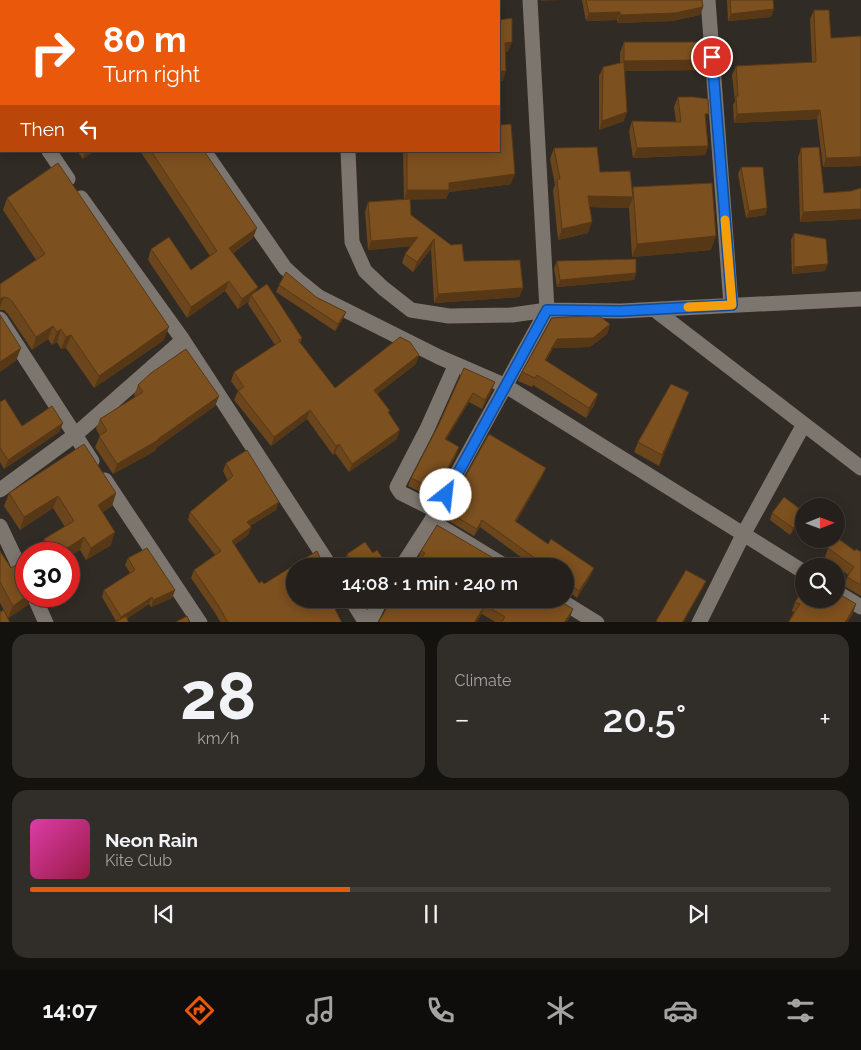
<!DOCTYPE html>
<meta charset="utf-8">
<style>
:root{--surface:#25201c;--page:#312d29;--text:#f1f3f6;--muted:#a3a3a3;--line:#423e3b;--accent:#ea580c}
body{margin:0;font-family:Raleway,sans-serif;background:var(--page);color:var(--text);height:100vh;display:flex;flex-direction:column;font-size:19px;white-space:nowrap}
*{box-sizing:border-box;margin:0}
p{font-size:16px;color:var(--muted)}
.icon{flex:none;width:28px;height:28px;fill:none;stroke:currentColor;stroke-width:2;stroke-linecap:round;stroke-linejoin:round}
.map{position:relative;height:622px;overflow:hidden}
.side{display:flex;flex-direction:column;gap:12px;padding:12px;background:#14120f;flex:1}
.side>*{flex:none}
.banner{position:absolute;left:0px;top:0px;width:500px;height:152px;box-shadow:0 2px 12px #0003,0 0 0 1px var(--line);background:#ea580c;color:#fff;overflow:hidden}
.needle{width:32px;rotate:89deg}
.fabs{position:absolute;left:795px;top:498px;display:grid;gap:10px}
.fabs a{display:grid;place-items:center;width:50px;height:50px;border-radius:50%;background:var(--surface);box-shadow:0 2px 12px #0003,0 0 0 1px var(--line);font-size:25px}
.speed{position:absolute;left:15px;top:542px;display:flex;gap:10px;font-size:25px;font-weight:700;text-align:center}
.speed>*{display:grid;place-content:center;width:65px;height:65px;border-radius:50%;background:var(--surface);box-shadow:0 2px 12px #0003,0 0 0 1px var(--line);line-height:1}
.speed .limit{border:8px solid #d22;background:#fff;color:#111}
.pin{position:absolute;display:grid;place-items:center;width:42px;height:42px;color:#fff;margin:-21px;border:2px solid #fff;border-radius:50%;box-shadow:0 1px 5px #0007}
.me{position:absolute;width:55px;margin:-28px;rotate:29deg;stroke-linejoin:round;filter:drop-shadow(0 0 4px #0008)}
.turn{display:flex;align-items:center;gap:18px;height:105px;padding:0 20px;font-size:22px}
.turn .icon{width:65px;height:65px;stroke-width:2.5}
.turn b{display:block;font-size:35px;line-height:42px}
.then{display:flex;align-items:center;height:48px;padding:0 20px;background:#0003;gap:10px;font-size:19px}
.big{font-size:38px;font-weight:600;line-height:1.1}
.side .card{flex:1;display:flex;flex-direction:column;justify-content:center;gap:8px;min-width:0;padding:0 18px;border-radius:15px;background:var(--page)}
.side .dial{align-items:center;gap:0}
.dial b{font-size:65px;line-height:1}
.song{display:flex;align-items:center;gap:15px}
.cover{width:60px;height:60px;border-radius:8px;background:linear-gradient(135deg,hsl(320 70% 55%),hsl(340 70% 35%))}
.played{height:5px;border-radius:2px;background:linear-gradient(90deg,var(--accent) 40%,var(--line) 40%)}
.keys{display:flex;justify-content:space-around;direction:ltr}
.heat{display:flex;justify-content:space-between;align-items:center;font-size:28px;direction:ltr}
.side .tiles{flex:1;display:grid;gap:12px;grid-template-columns:1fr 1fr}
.card:last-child{grid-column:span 2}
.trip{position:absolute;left:286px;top:558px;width:288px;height:50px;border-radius:25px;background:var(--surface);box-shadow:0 2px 12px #0003,0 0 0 1px var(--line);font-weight:600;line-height:50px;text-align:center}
.tabs{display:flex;height:80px;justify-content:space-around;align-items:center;background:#0f0d0b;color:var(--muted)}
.tabs .icon{width:35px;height:35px}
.tabs .selected{color:var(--accent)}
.tabs b{font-size:22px;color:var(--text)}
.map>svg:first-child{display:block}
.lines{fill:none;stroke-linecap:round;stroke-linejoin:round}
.minor{stroke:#7d766f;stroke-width:15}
.wall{fill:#6b451b}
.shaded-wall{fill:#573816}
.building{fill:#7c501f;stroke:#573816}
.route-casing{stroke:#114b97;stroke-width:12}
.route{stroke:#1a73e8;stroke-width:9}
.slow{stroke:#f59e0b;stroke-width:9}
</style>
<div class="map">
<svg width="861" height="623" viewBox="0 0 861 623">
<rect width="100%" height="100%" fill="#312b25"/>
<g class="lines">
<path class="minor" d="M341,0V1
M708,0L731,305
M0,77L1,79
M49,151L68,179
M204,151L285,268L298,280L319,297L439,357L506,386L804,572
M348,151L352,242L365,271L383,288L411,310L449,316L512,315L547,310L621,311L861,299
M81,198L183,340L330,566
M655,310L861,468
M0,319L92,461
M105,480L200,623
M0,490L75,435L183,340
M437,511L401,493L397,487L427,429L456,364
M431,521L505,566
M0,526L26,581
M402,566L431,521L547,310L530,0
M836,592L861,607
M34,596L46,623
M351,599L366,623
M558,599L597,623
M369,623L381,599
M699,623L743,535L804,424"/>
</g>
<path class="wall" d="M0,0H105L106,1H1V10L0,9Z
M582,0H702L703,7L700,15L672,21L617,23V20L586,21Z
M727,0H773L774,9L771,17L728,21Z
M814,10L831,38L861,166L823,167L817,119L734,123L733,105L735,101L732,75L736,66L812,62L810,19Z
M624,42L701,70L624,71V121L599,130V76L603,67L620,63V53Z
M678,97L706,121L708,146L705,155L633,158L629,131L632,121L676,122L674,107Z
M554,148L600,172L632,190L633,187L711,250L632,257L629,208L590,207L588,233L558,240L553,190L555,185L550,159Z
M801,148L824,193L851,191L861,188V219L800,222L798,158Z
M77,151H94L83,159Z
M140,151H204L253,238L233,253L256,291L302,338L300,343L335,388L416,364L377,394L389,413L397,439L349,472L335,453L333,455L307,419L271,446L234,400L238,391L231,381L234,372L275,345L248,304L249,301L238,309L225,291L187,318L148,260L151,249L191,270L210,256Z
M403,151H499L511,184L449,192L446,199H410L411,215L464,261L523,288L519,297L434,303L431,249L413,272L402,263L405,254L411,246L368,250L365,212L368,202L404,199Z
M741,167L767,208L765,215L746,218L738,174Z
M7,198L164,340L94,388L66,348L61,349L57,342L52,345L48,339L32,350L8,314L4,310H0V284L36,260L3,210Z
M794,233L825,271L792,274L791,240Z
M557,261L636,273L634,280L557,287L554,268Z
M279,285L346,312L343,319L335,331L276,292Z
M552,318L610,324L607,334L590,347L553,348L546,361L595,404L586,418L533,385L532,387L518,381L522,372Z
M464,368L492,390L482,409L469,402L446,439L459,447L456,455L433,498L408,486L411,478L439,424Z
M138,385L219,396L215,406L156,448L155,451L113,474L95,447L100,436L96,429L100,419L135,397L134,395Z
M689,392L659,466L634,452L638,442Z
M0,402L22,426L63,423L59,432L4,469L0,462Z
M226,463L276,510L250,526L251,527L248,535L234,545L259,583L337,607L334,608L342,623H221L215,613L191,578L194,570L215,555L188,520L190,512L228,481L223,471Z
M543,475L516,522L591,575L577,598L565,589V566H533L480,527L474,536L444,518L446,511Z
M9,493H116L112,506L103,512L111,545L86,560L80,550L69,554H41L40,552L44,539L65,527L53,508L20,530L4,506Z
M772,513L801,519L790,535L770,520Z
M828,548L855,551L861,552V596L844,586L848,575L825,557Z
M0,551L28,605L8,618L0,603Z
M421,551L507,566L420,561L418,560Z
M373,553L385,566H346L344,563L347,554Z
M128,558L175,590L172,598L151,607L149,604L127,618L116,621L102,597L104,590L130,573L125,565Z
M390,599H557L573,609L570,617L566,623H497L482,614L476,623H378L388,605Z
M795,602L856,604L853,613L847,623H788L794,612L792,611Z"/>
<path class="shaded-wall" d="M234,0H262V1H234Z
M541,0H561L541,1Z
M703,7L700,15L672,21L617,23L620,15Z
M774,9L771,17L728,21L731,14Z
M620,12L617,20L586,21L589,13Z
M512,42L508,52H501L505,43Z
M705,60L701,70L620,71L624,61Z
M499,71H506L503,81H499Z
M820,110L817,119L734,123L737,114Z
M627,112L624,121L599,130L602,121Z
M708,146L705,155L633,158L637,148Z
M85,151H94L83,159Z
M861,157V166L823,167L826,158Z
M515,174L511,184L449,192L446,199L404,200L407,190L449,183Z
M588,196L633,197L629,208L584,207Z
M767,208L765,215L746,218L749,211Z
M861,209V219L800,222L803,212Z
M592,222L588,233L558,240L562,229Z
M257,228L253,238L225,258L229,248Z
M716,236L711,250L632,257L637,244Z
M418,237L415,246L368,250L371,241Z
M434,239L431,249L413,272L417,262Z
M828,264L825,271L792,274L794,267Z
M636,273L634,280L557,287L560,280Z
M229,281L225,291L187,318L191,307Z
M258,287L254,297L251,295L249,301L238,309L242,299Z
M523,288L519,297L434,303L438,294Z
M4,297L0,307V299Z
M346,312L343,319L335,331L338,324Z
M610,324L607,334L590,347L553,348L542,369L545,360L557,339Z
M53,326L48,339L32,350L36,337Z
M169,327L164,340L94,388L99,376Z
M61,329L57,342L52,345L57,332Z
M71,335L66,348L61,349L66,337Z
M21,348L16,361L0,372V362Z
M419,355L416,364L371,398L374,390Z
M495,382L492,390L482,409L485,400Z
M689,392L685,403L659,466L662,455Z
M473,393L469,402L442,447L445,439Z
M598,394L595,404L586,418L589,408Z
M219,396L215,406L156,448L155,451L113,474L117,464L158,439Z
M310,410L307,419L271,446L274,437Z
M63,423L59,432L4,469L8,460Z
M400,430L397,439L349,472L352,464Z
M339,444L335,453L333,455L336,446Z
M459,447L456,455L433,498L436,490Z
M546,468L543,475L513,528L515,521Z
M116,493L112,506L94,518L98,505Z
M58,496L53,508L20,530L24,517Z
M279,502L276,510L244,530L247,522Z
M804,512L801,519L790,535L793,528Z
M482,520L480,527L474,536L477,529Z
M251,527L248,535L229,549L232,541Z
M115,532L111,545L86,560L91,548Z
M84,537L80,550L69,557V554H58Z
M594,568L591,575L577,598L579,591Z
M706,581L703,588L683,623H682Z
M175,590L172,598L151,607L153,600Z
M27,596H31L28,605L8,618L13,606Z
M152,597L149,604L121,623H119L121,617Z
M340,599L337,607L329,611L332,603Z
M856,604L853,613L847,623H845Z
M485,605L482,614L476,623H474Z
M573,609L570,617L566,623H564Z"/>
<path class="building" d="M5,0H105L106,1H6Z
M407,0H494V1H407Z
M586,0H702L703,7L675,13L620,15V12L589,13Z
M730,0H773L774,9L731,14Z
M814,10H829L831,38L861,36V157L826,158L820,110L737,114L736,96H738L736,66L816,62Z
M512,18V42L505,43L506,71H499V20Z
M624,42H704L705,60L624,61Z
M624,62L627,112L602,121L603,67Z
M678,97H694L708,99L709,114H705L708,146L637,148L632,121L681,122Z
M511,124L515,174L449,183V190H407V151H499V125Z
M597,147L600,172L630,171L633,197L588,196L592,222L562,229L557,179H560L554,148Z
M819,147L824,193L851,191L861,188V209L803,212L801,148Z
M151,151H204L257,228L229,248L258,287L242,299L229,281L191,307L151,249L169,237L191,270L217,251Z
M58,163L169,327L99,376L71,335L66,337L61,329L57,332L53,326L36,337L12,301L8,298L4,297L0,299V284L45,254L7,198Z
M741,167H763L767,208L749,211Z
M712,183L716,236L637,244L633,187Z
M410,199L411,215L451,245L462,244L464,261L520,260L523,288L438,294L434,239L417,262L405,254L418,237L371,241L368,202Z
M794,233L826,239L828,264L794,267Z
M636,259V273L560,280L557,261Z
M286,272L316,297L346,312L338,324L279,285Z
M267,284L302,338L298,340L335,388L400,337L410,342L419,355L374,390L390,411L388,412L400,430L352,464L339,444L336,446L310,410L274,437L238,391L244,387L234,372L281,341L251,295Z
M0,315L21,348L0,362Z
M598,315L610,324L593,338L557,339L545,360L598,394L589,408L537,375L535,378L522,372L552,318Z
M186,349L219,396L158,439V440L117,464L99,436L107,431L100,419L143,392L138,385L151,373Z
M464,368L495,382L485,400L473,393L445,439L459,447L436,490L411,478L439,424Z
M671,384L689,392L662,455L638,442Z
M5,399L22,426L52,406L63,423L8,460L0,448V402Z
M489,434L546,468L515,521L548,544L551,539L594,568L579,591L565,580V566H546L482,520L477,529L446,511Z
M84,444L116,493L98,505L115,532L91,548L84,537L58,554H53L44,539L74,521L58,496L24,517L9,493Z
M247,450L279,502L247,522L251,527L232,541L259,583L262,581L264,584L317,551L324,566H295V599H339L332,603L342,623H228L218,605L194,570L221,551L190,512L233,476L226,463Z
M784,497L804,512L793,528L772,513Z
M437,525L507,566H417L425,553L421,551Z
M836,537L855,551L856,549L861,552V585L847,577L854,567L828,548L835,539H836Z
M365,542L373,553L377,550L386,563L384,566H355L347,554Z
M147,548L175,590L153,600L152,597L121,617L104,590L135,570L128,558Z
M0,551L11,568L16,565L26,581V596H27L13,606L0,582Z
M686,570L706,581L682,623H659L656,621Z
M804,588V599H836V592L856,604L845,623H788L800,604L795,602Z
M392,599H557L573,609L564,623H501L505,617L485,605L474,623H378Z
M4,610L10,623H0V612Z
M126,616L129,623H113Z
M187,616L190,623H174Z"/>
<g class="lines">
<g class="route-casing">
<path id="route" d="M446,495L547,310L621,311L732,305L712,57"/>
</g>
<use href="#route" class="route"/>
<path class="slow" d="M688,307L732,305L725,220"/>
</g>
</svg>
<div class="fabs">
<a><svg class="needle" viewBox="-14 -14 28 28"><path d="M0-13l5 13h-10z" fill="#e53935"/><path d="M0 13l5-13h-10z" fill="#a3a3a3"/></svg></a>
<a><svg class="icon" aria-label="search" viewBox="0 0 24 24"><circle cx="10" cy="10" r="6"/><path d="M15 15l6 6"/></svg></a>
</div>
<div class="speed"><div class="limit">30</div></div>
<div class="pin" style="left:712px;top:57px;background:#d93025"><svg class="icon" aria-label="arrive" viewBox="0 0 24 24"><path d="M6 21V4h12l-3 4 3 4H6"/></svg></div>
<svg class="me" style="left:446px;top:495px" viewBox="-20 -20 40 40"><circle r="19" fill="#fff"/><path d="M0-13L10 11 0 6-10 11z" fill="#1a73e8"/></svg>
<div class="trip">14:08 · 1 min · 240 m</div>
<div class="banner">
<div class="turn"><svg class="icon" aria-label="right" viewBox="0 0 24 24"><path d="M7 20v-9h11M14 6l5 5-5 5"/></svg><div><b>80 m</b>Turn right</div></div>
<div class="then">Then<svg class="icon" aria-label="left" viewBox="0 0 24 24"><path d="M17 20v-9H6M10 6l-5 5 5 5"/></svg></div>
</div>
</div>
<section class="side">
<div class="tiles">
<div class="card dial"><b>28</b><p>km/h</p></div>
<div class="card"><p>Climate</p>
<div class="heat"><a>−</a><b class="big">20.5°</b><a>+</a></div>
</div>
<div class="card">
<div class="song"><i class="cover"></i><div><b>Neon Rain</b><p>Kite Club</p></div></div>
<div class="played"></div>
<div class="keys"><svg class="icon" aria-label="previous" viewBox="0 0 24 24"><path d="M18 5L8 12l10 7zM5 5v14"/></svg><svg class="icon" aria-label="pause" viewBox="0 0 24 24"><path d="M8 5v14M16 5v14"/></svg><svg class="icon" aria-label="next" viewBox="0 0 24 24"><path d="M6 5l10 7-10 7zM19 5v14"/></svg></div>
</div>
</div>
</section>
<nav class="tabs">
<b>14:07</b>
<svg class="icon selected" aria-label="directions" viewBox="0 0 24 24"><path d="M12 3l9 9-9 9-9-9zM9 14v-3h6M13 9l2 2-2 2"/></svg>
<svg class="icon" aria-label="music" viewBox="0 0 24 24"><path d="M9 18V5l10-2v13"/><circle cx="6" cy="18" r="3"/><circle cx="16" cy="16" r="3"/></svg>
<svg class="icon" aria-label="phone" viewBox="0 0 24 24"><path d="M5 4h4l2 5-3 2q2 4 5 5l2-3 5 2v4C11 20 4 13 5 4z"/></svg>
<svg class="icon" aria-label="climate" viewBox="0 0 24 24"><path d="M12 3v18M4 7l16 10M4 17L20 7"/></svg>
<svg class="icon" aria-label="car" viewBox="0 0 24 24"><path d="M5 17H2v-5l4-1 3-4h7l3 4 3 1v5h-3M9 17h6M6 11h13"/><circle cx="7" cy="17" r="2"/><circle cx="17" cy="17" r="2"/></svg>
<svg class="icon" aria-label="filters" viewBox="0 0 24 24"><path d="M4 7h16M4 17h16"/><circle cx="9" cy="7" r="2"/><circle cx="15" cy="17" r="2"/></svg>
</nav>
